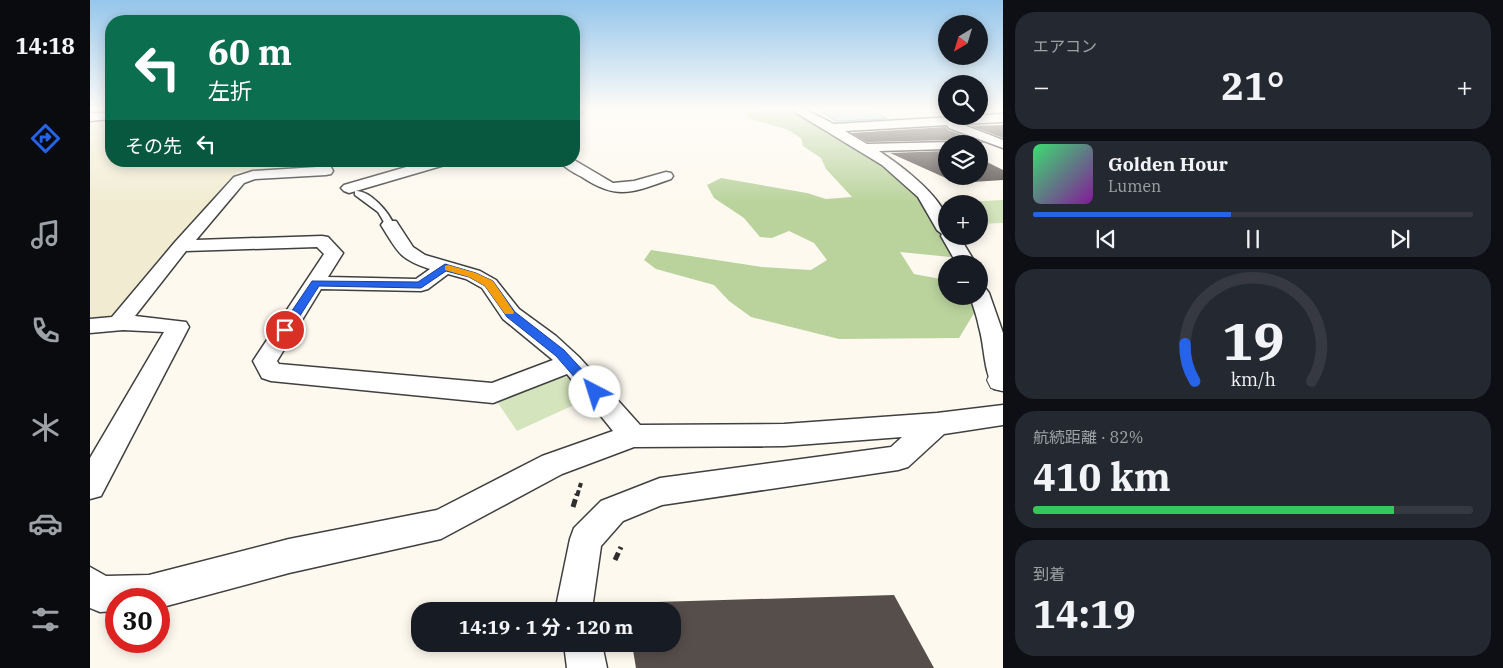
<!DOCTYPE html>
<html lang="ja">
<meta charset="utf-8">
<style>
:root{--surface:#171b24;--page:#242831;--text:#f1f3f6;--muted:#9ea1a6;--line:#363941;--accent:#2563eb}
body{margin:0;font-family:"IBM Plex Serif","Noto Sans JP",serif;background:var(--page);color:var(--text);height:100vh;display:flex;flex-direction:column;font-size:19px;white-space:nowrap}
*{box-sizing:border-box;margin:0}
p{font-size:16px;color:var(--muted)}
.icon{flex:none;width:28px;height:28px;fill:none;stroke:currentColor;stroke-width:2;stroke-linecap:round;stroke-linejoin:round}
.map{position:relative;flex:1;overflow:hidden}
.drawer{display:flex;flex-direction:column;gap:12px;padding:12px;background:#0d0f14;width:500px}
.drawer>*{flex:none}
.banner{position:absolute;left:15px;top:15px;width:475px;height:152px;border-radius:20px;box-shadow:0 2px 12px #0003;background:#0b6e4f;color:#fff;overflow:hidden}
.needle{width:32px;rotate:218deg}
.fabs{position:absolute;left:848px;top:15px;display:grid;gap:10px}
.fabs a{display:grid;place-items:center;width:50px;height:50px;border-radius:50%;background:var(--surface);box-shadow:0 2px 12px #0003;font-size:25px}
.speed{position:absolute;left:15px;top:588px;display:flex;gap:10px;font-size:25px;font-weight:700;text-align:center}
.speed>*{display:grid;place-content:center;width:65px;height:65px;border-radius:50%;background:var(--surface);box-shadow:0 2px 12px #0003;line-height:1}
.speed .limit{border:8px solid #d22;background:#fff;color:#111}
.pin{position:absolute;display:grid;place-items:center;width:42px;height:42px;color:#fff;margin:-21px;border:2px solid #fff;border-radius:50%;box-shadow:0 1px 5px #0007}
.me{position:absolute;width:55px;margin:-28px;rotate:320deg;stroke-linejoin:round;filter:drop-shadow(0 0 4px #0008)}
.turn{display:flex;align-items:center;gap:18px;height:105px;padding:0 20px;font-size:22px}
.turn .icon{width:65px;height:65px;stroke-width:2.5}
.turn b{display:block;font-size:35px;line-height:42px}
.then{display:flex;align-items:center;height:48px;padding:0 20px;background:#0003;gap:10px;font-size:19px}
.big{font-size:38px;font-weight:700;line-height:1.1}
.drawer .card{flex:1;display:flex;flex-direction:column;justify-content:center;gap:8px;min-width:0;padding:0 18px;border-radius:20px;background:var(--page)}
.drawer .dial{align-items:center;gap:0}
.dial svg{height:130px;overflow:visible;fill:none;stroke:var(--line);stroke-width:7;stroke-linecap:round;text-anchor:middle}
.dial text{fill:var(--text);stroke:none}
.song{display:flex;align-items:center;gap:15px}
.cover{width:60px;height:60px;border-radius:8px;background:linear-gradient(135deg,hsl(140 70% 55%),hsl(290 70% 35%))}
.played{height:5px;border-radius:2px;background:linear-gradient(90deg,var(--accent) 45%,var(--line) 45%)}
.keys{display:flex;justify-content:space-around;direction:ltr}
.heat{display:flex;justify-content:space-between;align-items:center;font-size:28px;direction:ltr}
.charge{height:8px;border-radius:4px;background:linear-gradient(90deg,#34c759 82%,var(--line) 0)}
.trip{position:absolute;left:321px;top:602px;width:270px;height:50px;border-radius:20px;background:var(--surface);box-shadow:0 2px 12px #0003;font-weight:700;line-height:50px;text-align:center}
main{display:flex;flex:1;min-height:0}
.dock{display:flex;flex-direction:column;width:90px;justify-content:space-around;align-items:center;background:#090b0e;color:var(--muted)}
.dock .icon{width:35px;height:35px}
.dock .selected{color:var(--accent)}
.dock b{font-size:22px;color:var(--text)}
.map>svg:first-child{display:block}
.farmland{fill:#f1ecd1}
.green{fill:#d4e4bc}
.forest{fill:#bad39d}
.water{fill:#b9e0f0;stroke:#4799bf}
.building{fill:#554e4b}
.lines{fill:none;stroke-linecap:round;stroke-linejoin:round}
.service-casing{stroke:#404040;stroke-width:3}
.minor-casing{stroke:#404040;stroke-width:3}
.tertiary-casing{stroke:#404040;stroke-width:2}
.path-far2{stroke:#2f2f2f;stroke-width:2;stroke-dasharray:3 1;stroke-linecap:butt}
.path-far1{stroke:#2f2f2f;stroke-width:4;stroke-dasharray:6 3;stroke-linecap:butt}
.path{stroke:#2f2f2f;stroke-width:5;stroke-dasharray:8 4;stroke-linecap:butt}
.service{fill:#fff;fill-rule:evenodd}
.minor{fill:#fff;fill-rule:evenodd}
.tertiary{fill:#fff;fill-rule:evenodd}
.route{fill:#2563eb;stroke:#184099}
.slow{fill:#f59e0b}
</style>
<main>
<nav class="dock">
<b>14:18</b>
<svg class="icon selected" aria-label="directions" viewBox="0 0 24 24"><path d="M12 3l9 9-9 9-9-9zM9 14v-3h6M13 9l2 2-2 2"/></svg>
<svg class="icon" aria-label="music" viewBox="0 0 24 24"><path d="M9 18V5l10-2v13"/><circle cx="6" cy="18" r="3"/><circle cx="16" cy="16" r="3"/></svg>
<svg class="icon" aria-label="phone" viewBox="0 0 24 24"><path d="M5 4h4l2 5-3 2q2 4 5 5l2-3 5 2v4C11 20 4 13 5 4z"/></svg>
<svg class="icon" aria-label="climate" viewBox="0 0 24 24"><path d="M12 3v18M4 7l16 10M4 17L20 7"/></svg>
<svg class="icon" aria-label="car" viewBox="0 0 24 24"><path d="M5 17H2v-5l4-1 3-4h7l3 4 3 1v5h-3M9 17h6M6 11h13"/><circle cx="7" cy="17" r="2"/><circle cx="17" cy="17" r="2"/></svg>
<svg class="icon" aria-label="filters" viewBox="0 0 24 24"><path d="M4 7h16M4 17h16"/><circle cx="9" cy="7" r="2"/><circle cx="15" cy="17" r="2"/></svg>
</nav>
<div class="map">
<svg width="913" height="668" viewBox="0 0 913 668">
<rect width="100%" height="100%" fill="#fdf9ef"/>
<path class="farmland" d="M21,118V161H224V167L217,170L147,172L28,317L0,320V119Z"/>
<path class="green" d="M913,200V223L889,224V204L856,205L855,203Z
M471,375L483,379L499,398L427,431L406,400Z"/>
<path class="forest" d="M662,109H705L795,158L826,180L852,205L856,212V236H871L872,252L860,257L810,252L824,274L856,280V296H884L889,305L869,338L749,339L661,317L639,301L624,285L566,269L554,260L561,250L672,267L721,270L737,260L724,243L699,231L682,238L670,237L654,218L624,198L617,185L631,178L717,193L736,199L762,197L736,169L731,158L713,146L711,138L696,129L660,119L656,114L664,111Z"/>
<path class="water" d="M781,110L797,119L746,121L732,112Z"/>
<path class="building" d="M913,125V138L881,126Z
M856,127L858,130L894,143L864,144L861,140L777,142L761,133Z
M856,151V176H889V158L913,170V180L867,183L800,153Z
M804,595L844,668H546L542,644H582V611H536L534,603Z"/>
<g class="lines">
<g class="service-casing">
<path id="service" d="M265,191C280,190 299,212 304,225L303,227H297L288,212L265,195Z"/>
</g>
<g class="minor-casing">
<path id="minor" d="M484,109H491L493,111L491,113L484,114Z
M700,109H714L744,124L913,114V122L871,124L913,140V148L859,128L857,125L755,131L777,144L861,142L862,144H856V149L789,151C809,164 849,194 856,217C858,222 856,231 856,236H869L886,264H867L851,236L852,234L847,230L828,197L792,165Z
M0,113H21V119L0,121Z
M484,160L523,183L544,181L576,172L581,173L583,176L581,179C543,192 528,201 492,177C484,173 475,168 469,161Z
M224,161H238L243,171L241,174L236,175L165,179L154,183L106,240L232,236L238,237L253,253L238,277L326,279L340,269C309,259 308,252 291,225L294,221H306L323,247L335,255L390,271L406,280L429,309L466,336L489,357L550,425L694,424L847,413L913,405V425L854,434L818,467L808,470L572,505L533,521L511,546L503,602L505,611H469L467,602L480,539L484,528L511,501L570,478L801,447L812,437L694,446L544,447L472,474L351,539L199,573L69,608V599H26V611L10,612L0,608V567L16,576L59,575L199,539L347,510L452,456L523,431L477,374L403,403L181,381L172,378L163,361L234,254L227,247L96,251L45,316L96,322L99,327L11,496L0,499V458L74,332L33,330L0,333V319L22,317L85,242L144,177L163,171L227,167ZM358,274L376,279L392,288L413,319L463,360L402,383L189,364L187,361L231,289L331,291L338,289Z
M337,161H360L358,164L259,193L254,191L251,188L254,185Z
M889,287L896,289L899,293L913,333V391L904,389C893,369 895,347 889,327C887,316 883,306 880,296H889Z
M474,644H512L517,668H477Z"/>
</g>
<g class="tertiary-casing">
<path id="tertiary" d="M913,369V391L901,388L897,380L901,372Z"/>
</g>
<path class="path-far2" d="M547,109H563
M505,110L517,109"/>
<path class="path-far1" d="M487,496L491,483"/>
<path class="path" d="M483,507L487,494
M525,560L531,547"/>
<use href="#service" class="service"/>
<use href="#minor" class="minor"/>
<use href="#tertiary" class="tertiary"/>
</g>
<linearGradient id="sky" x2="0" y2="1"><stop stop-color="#95c6eb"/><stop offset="0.54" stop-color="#fefcf8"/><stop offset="1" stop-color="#fefcf8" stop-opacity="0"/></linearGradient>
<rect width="913" height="202" fill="url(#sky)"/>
<path class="route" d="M355,264L386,273L403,281L425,312L474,350L509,388L511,392L509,395H500L466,356L417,317L395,286L379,277L356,271L331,288L229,286L199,333H191L189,330L222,281L328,282Z"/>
<path class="slow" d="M358,265L386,273L403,281L424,312L423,314H415L395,286L379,277L355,270V266Z"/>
</svg>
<div class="fabs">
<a><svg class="needle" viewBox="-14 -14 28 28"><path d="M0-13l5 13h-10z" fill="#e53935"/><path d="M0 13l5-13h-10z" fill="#9ea1a6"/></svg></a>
<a><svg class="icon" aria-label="search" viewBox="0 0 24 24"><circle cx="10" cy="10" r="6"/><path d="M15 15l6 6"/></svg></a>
<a><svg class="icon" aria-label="layers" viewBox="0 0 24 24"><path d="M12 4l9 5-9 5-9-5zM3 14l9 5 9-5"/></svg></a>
<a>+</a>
<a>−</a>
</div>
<div class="speed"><div class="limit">30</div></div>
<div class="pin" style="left:195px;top:330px;background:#d93025"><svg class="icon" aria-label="arrive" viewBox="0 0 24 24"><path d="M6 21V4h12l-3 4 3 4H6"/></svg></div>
<svg class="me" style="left:505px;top:392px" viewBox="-20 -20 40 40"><circle r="19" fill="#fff"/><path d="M0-13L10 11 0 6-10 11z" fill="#2563eb"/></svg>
<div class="trip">14:19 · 1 分 · 120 m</div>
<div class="banner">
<div class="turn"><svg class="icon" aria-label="left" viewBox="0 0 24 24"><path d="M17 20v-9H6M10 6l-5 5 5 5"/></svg><div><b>60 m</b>左折</div></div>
<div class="then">その先<svg class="icon" aria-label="left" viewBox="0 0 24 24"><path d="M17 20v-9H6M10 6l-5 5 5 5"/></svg></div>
</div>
</div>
<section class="drawer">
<div class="card"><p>エアコン</p>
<div class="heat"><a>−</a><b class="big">21°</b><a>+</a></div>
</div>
<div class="card">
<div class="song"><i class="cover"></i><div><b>Golden Hour</b><p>Lumen</p></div></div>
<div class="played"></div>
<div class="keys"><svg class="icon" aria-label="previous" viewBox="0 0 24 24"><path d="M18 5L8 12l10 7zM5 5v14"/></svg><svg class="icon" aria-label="pause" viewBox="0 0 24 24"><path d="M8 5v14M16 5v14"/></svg><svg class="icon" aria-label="next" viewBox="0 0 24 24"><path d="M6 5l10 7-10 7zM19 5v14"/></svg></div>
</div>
<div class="card dial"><svg viewBox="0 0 100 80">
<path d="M14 69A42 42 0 1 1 86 69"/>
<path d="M14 69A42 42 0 0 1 8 46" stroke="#2563eb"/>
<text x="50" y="56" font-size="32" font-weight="700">19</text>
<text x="50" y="72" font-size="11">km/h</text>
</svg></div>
<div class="card"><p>航続距離 · 82%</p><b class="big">410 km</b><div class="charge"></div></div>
<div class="card"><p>到着</p><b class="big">14:19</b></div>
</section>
</main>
